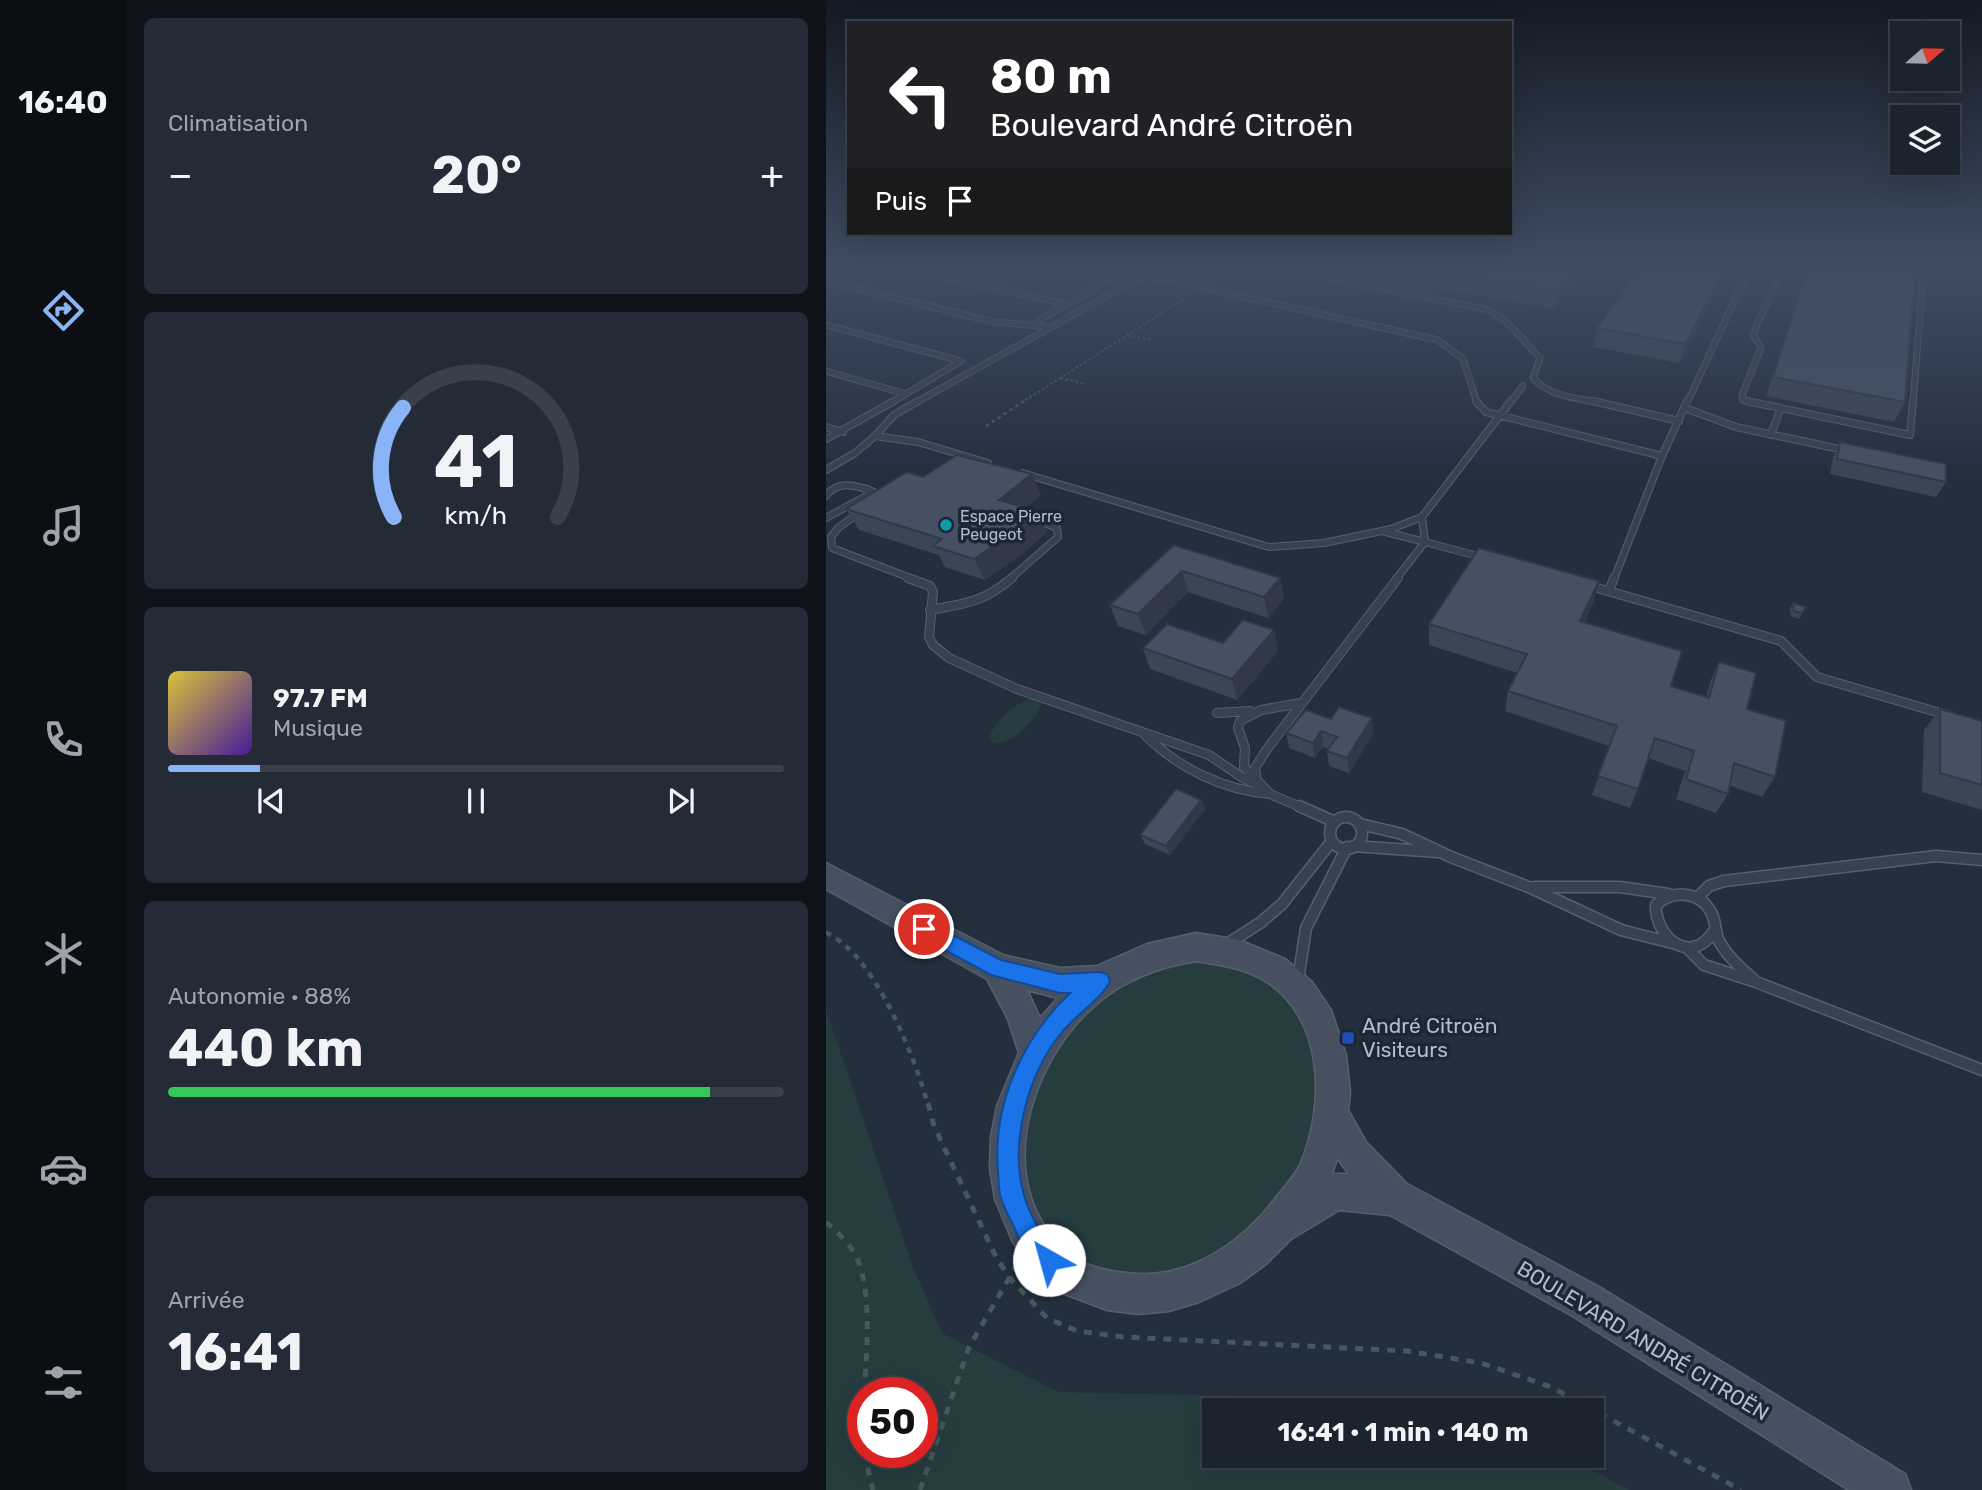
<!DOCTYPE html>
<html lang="fr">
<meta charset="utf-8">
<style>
:root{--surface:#1b232e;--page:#242b36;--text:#f1f3f6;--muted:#a0a4aa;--line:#39404a;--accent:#8ab4f8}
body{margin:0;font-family:Rubik,sans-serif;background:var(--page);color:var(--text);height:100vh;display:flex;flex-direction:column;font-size:26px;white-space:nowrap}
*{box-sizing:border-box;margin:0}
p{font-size:23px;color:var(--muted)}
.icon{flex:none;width:38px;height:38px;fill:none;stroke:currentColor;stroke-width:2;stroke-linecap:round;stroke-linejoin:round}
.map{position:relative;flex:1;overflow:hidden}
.drawer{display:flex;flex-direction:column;gap:18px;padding:18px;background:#0f1319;width:700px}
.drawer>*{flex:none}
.guide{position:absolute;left:21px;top:21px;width:665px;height:214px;border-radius:0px;box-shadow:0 7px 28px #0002,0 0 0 2px var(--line);background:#202124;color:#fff;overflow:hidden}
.needle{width:46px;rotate:70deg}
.controls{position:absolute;left:1064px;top:21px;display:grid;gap:14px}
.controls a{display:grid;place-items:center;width:70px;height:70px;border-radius:0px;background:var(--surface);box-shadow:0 7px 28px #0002,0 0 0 2px var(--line);font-size:35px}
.speed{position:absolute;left:21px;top:1377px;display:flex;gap:14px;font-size:35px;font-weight:700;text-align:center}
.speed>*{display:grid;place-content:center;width:91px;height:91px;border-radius:50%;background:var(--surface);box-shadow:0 7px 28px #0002,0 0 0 2px var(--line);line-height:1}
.speed .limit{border:10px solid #d22;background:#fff;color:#111}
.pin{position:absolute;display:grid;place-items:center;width:60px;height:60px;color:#fff;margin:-30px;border:4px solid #fff;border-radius:50%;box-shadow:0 2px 7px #0007}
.me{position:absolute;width:77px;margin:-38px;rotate:322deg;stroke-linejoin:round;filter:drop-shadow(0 0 5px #0008)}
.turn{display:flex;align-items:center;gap:24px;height:147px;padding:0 28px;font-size:32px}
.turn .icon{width:91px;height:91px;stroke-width:2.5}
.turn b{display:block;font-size:49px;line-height:60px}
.then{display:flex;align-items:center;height:66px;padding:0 28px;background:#0003;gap:14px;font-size:26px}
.big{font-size:52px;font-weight:700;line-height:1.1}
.drawer .widget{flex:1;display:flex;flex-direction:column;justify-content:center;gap:10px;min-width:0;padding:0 24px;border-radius:10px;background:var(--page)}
.drawer .dial{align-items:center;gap:0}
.dial svg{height:182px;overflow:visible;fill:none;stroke:var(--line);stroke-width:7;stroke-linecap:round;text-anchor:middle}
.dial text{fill:var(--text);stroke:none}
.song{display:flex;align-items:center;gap:21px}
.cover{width:84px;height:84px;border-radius:10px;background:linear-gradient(135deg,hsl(50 70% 55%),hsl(260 70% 35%))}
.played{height:7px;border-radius:4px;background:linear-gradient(90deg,var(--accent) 15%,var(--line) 15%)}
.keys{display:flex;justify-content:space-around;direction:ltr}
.heat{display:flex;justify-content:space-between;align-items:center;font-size:38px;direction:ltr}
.charge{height:10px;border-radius:5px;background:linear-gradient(90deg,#34c759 88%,var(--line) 0)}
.trip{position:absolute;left:376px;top:1398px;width:402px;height:70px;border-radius:0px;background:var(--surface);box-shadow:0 7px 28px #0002,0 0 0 2px var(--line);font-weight:700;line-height:70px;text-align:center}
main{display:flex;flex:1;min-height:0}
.dock{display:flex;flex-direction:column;width:126px;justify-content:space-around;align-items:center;background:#0b0e12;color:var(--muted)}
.dock .icon{width:49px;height:49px}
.dock .current{color:var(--accent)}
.dock b{font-size:32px;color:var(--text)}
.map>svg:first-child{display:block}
.green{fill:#263c3f;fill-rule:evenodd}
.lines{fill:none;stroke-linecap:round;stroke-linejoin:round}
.service-far3-casing{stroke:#565f6c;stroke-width:7}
.service-far2-casing{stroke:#565f6c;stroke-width:8}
.service-far1-casing{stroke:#565f6c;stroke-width:10}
.service-casing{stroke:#565f6c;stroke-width:13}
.secondary-casing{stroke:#565f6c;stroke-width:3}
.path-far3{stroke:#44595c;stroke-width:2;stroke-dasharray:2.5 2.5;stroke-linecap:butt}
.path-far2{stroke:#44595c;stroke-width:2.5;stroke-dasharray:3.5 3.5;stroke-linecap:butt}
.path-far1{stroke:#44595c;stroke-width:4.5;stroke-dasharray:6 6;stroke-linecap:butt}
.path{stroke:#44595c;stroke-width:5;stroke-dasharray:8 8;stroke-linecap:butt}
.service-far3{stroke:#38414e;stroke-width:5}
.service-far2{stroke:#38414e;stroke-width:6}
.service-far1{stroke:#38414e;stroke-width:8}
.service{stroke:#38414e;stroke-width:10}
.secondary{fill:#465061;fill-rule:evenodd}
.wall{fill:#3b4654}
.shaded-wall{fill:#303945}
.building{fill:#455162;stroke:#303945;stroke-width:2}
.route{fill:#1a73e8;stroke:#114b97;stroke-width:2}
.culture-dot{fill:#0f9aa8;stroke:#1d2633;stroke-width:2.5}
.transit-dot{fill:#1a4fb4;stroke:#1d2633;stroke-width:2.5}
.labels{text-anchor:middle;stroke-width:7;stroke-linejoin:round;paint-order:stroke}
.far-poi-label{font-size:16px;fill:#b4bcc9;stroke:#1d2633;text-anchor:start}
.near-poi-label{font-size:21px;fill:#b4bcc9;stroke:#1d2633;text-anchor:start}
.near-street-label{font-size:21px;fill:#b4bcc9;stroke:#1d2633}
</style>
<main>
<nav class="dock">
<b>16:40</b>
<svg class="icon current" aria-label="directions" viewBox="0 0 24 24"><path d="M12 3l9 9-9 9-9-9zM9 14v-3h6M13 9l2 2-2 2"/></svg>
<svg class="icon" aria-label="music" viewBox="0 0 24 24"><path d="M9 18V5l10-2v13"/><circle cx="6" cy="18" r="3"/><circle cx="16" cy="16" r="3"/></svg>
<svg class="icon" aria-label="phone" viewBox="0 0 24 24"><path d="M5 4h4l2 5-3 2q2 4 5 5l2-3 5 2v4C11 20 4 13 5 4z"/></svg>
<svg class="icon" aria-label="climate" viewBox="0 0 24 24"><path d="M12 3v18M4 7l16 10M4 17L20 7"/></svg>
<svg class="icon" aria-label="car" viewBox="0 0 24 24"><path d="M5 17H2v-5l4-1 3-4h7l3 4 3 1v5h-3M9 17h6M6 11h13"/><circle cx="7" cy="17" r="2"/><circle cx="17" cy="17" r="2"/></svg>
<svg class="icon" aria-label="filters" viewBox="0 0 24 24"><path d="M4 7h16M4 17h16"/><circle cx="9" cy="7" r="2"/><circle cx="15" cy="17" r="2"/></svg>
</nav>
<section class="drawer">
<div class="widget"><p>Climatisation</p>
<div class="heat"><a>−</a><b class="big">20°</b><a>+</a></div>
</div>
<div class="widget dial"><svg viewBox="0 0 100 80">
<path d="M14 69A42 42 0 1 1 86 69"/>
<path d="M14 69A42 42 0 0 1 18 21" stroke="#8ab4f8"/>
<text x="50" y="56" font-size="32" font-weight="700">41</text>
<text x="50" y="72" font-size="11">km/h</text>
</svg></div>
<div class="widget">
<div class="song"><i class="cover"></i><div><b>97.7 FM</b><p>Musique</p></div></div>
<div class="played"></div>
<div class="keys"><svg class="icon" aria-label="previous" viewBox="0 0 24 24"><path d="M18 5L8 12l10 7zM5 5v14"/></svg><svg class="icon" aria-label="pause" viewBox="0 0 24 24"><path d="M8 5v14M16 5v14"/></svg><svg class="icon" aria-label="next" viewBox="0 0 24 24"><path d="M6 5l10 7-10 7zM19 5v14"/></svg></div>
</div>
<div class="widget"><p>Autonomie · 88%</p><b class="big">440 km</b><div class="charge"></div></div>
<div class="widget"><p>Arrivée</p><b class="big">16:41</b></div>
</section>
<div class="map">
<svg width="1156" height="1490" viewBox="0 0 1156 1490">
<rect width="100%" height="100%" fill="#242f3e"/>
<path class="green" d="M206,697L215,702C215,718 180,751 164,741C162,726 192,701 206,697Z
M369,959L426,971L450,987L470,1009L484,1036L492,1069V1104L484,1141L469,1178L414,1241L378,1262L339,1274L301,1275L265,1265L235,1246L213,1218L200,1185L195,1148L211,1075L252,1014L308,974Z
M0,1010L87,1267L116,1333L232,1392L637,1401L656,1410H388V1456H741L803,1490H0ZM37,1393H96V1452H37Z"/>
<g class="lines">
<g class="service-far3-casing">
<path id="service-far3" d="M72,267L240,304
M214,267L281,281
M306,267L305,271L310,273L612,340L637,359L651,403
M458,267L499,274
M509,267L498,277L663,310L680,321L714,358L707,378C724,397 751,398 775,403
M0,281L168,322L226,327
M207,324L281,281L275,271L278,267
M0,325L135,361L65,403
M0,371L80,394
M89,403L333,267
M684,403L697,386
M861,403L924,267
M925,403L917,400L916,395L935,348L927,334L957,267
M1087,403L1098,267"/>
</g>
<g class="service-far2-casing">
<path id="service-far2" d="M650,401L660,412L836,456
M767,401L853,421
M921,401L1084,435L1087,401
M859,408L910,427L1023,451
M0,427L17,432
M945,435L954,410
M49,436L68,415L92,401
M0,439L68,401
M0,470L29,453L49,436L92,442L162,463
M196,473L443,547L498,543L565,529L596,517L685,401
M41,489L54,495V500
M0,496C11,481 25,485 41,489L42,495L0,518
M34,512L12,528L5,537L6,548L87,579
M556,531L599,542L596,517
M184,579L232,537L231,528L206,518
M570,579L599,542L659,558
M788,579L836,456L861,401"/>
</g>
<g class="service-far1-casing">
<path id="service-far1" d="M82,578L104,586L107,592L103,637L107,645L123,658L191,689L383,755L417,778L439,788
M761,585L955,641L991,677L1121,715
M783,591L788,578
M104,610C141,603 156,603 186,578
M475,703L435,710L414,721L412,728L419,748L418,767L444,794L477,808
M391,713L424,711
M319,735C352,768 397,790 444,794
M431,781L429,768L441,749L572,578"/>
</g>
<g class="service-casing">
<path id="service" d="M473,806L509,822
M504 833a16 16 0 1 1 32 0a16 16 0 1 1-32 0Z
M534,824L576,834L625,857L705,888L795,930L850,944
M527,846L612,852
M708,887H794L842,894
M871,898L883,886L898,881L1110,856L1156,860
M888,931C866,966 829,939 830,905C847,889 875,891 886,914C890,923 889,933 893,941C901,956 915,968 927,979
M401,944L434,923L456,904L506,841
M860,947L878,965L930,982L1156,1070
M472,980L480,928L521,847"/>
</g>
<g class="secondary-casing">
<path id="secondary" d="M0,863L177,955L234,968L271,966L321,944L370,933L413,940L459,959L486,982L505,1010L520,1055L524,1093L522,1110L540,1142L581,1184L773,1287L1079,1474L1085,1490H1023L745,1315L564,1215L513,1210L465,1239L440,1264L414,1283L373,1302L343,1311L312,1314L281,1310L236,1293L214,1277L196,1256L186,1240L169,1199L164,1168L165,1137L171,1106L193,1053L182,1019L161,979L0,889ZM370,961C393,965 415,967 436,979C499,1015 500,1105 474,1165C468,1177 457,1188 449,1199C413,1245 361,1281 300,1273C283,1271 265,1268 250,1258C160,1194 201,1060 274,1001C302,978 334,967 370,961ZM201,990L232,998L214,1018ZM511,1158L523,1174H506Z"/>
</g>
<path class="path-far3" d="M302,335L327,340
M235,378L260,384
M195,403L358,299"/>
<path class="path-far2" d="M160,426L198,401"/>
<path class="path-far1" d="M0,932C7,937 16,942 22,948C58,982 89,1058 102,1105"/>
<path class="path" d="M102,1103L108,1126L170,1257L183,1277L221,1318L251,1331L298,1337L581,1351L655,1363L725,1387L915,1490
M0,1222C10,1231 22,1242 29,1254C52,1298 35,1388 37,1438
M38,1452L47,1490
M94,1490L143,1347L192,1263"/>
<use href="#service-far3" class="service-far3"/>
<use href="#service-far2" class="service-far2"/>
<use href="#service-far1" class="service-far1"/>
<use href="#service" class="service"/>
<use href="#secondary" class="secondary"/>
</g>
<path class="wall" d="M525,267H904L854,363L767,347L771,328L805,280L758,272L728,309L610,288L603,294L526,279Z
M982,267H1089L1079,402L1068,422L940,396Z
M1014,442L1120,482L1110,497L1004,474L1007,457Z
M97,477L215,495L200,507L212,511L221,532L200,551L159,580L119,567L113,555L33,530L20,509Z
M348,545L454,578L458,599L442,618L362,592L320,635L292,626L284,605Z
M768,602L758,622L845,686L880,697L884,682L893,662L921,709L949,777L936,797L903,785L902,794L890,813L850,799L859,771L822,758L812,789L804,808L766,795L783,746L679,711L682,691L691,673L603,645V624Z
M967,603L980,607L973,619L965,616L964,609Z
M448,630L452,651L411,700L324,669L317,648L397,643Z
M1114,709L1156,721V810L1096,792L1098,730Z
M546,718L547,734L523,773L503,766L501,751L503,749L497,747L489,758L463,748L460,733L505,719Z
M375,800L379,809L344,855L319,844L314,835Z"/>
<path class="shaded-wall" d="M751,267H759L758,272L728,309L731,291Z
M900,267H904L854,363L859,344Z
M610,270V288L603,294L604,276Z
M206,474L215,495L183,521L173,500Z
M212,511L221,532L200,551L159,580L148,559Z
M356,571L362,592L320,635L312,614Z
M454,578L458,599L442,618L438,597Z
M773,581L768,602L749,642L754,621Z
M448,630L452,651L411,700L406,679Z
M546,718L547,734L523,773L521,758Z
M495,731L497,747L489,758L487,743Z
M375,800L379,809L344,855L340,846Z"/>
<path class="building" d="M553,267H751L731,291L610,270L604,276Z
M780,267H814L810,272Z
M814,267H900L859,344L771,328Z
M982,267H1089L1079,402L947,377Z
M1014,442L1120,464V482L1011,459Z
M131,455L206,474L173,500L212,511L190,530L148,559L107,546L116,539L20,509L81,472L97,477Z
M348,545L454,578L438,597L356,571L312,614L284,605Z
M653,548L773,581L754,621L856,651L845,686L883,698L893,662L930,673L921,709L960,721L949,777L908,763L902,794L860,779L868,751L829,738L812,789L772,776L791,726L682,691L701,654L603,624Z
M967,603L980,607L976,613L968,611Z
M417,620L448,630L406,679L317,648L341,624L397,643Z
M513,707L546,718L521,758L501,751L511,737L495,731L487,743L460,733L480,710L505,719Z
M1114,709L1156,721V785L1114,773Z
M350,789L375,800L340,846L314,835Z"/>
<linearGradient id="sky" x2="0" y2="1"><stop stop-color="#141a22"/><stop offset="0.56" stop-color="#3f4d63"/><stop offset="1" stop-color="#3f4d63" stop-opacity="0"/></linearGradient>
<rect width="1156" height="475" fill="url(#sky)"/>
<path class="route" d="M98,920L175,960L234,974L274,972L281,974L284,981C278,996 248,1017 236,1032C202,1073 183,1143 198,1195C201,1207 209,1224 217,1234C224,1243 231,1249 236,1260L232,1269L223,1272C204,1265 196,1245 188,1227C184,1218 178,1208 175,1198C172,1189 173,1180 172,1171C166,1104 197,1038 244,993H234L165,975L91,935L89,929L91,922Z"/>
<circle class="culture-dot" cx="120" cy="525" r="7"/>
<rect class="transit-dot" x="515" y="1031" width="14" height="14" rx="3.5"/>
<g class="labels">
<g class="far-poi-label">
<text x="134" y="522">Espace Pierre<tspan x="134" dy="18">Peugeot</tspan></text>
</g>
<g class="near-poi-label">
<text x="536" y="1033">André Citroën<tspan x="536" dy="24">Visiteurs</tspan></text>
</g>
<g class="near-street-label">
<text transform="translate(817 1341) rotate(31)" y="7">BOULEVARD ANDRÉ CITROËN</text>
</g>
</g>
</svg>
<div class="controls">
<a><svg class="needle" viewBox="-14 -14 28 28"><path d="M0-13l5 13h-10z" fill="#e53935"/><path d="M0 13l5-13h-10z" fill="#a0a4aa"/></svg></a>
<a><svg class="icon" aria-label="layers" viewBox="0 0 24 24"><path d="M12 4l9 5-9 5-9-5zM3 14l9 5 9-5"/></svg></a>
</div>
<div class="speed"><div class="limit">50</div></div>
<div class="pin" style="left:98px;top:929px;background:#d93025"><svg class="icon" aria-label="arrive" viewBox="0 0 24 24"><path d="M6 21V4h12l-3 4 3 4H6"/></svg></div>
<svg class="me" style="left:223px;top:1260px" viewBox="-20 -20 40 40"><circle r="19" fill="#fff"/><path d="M0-13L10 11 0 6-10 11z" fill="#1a73e8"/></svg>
<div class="trip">16:41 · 1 min · 140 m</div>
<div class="guide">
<div class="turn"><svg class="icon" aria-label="left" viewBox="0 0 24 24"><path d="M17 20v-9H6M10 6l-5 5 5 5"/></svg><div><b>80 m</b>Boulevard André Citroën</div></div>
<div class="then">Puis<svg class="icon" aria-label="arrive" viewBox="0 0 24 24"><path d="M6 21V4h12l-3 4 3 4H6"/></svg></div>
</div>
</div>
</main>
